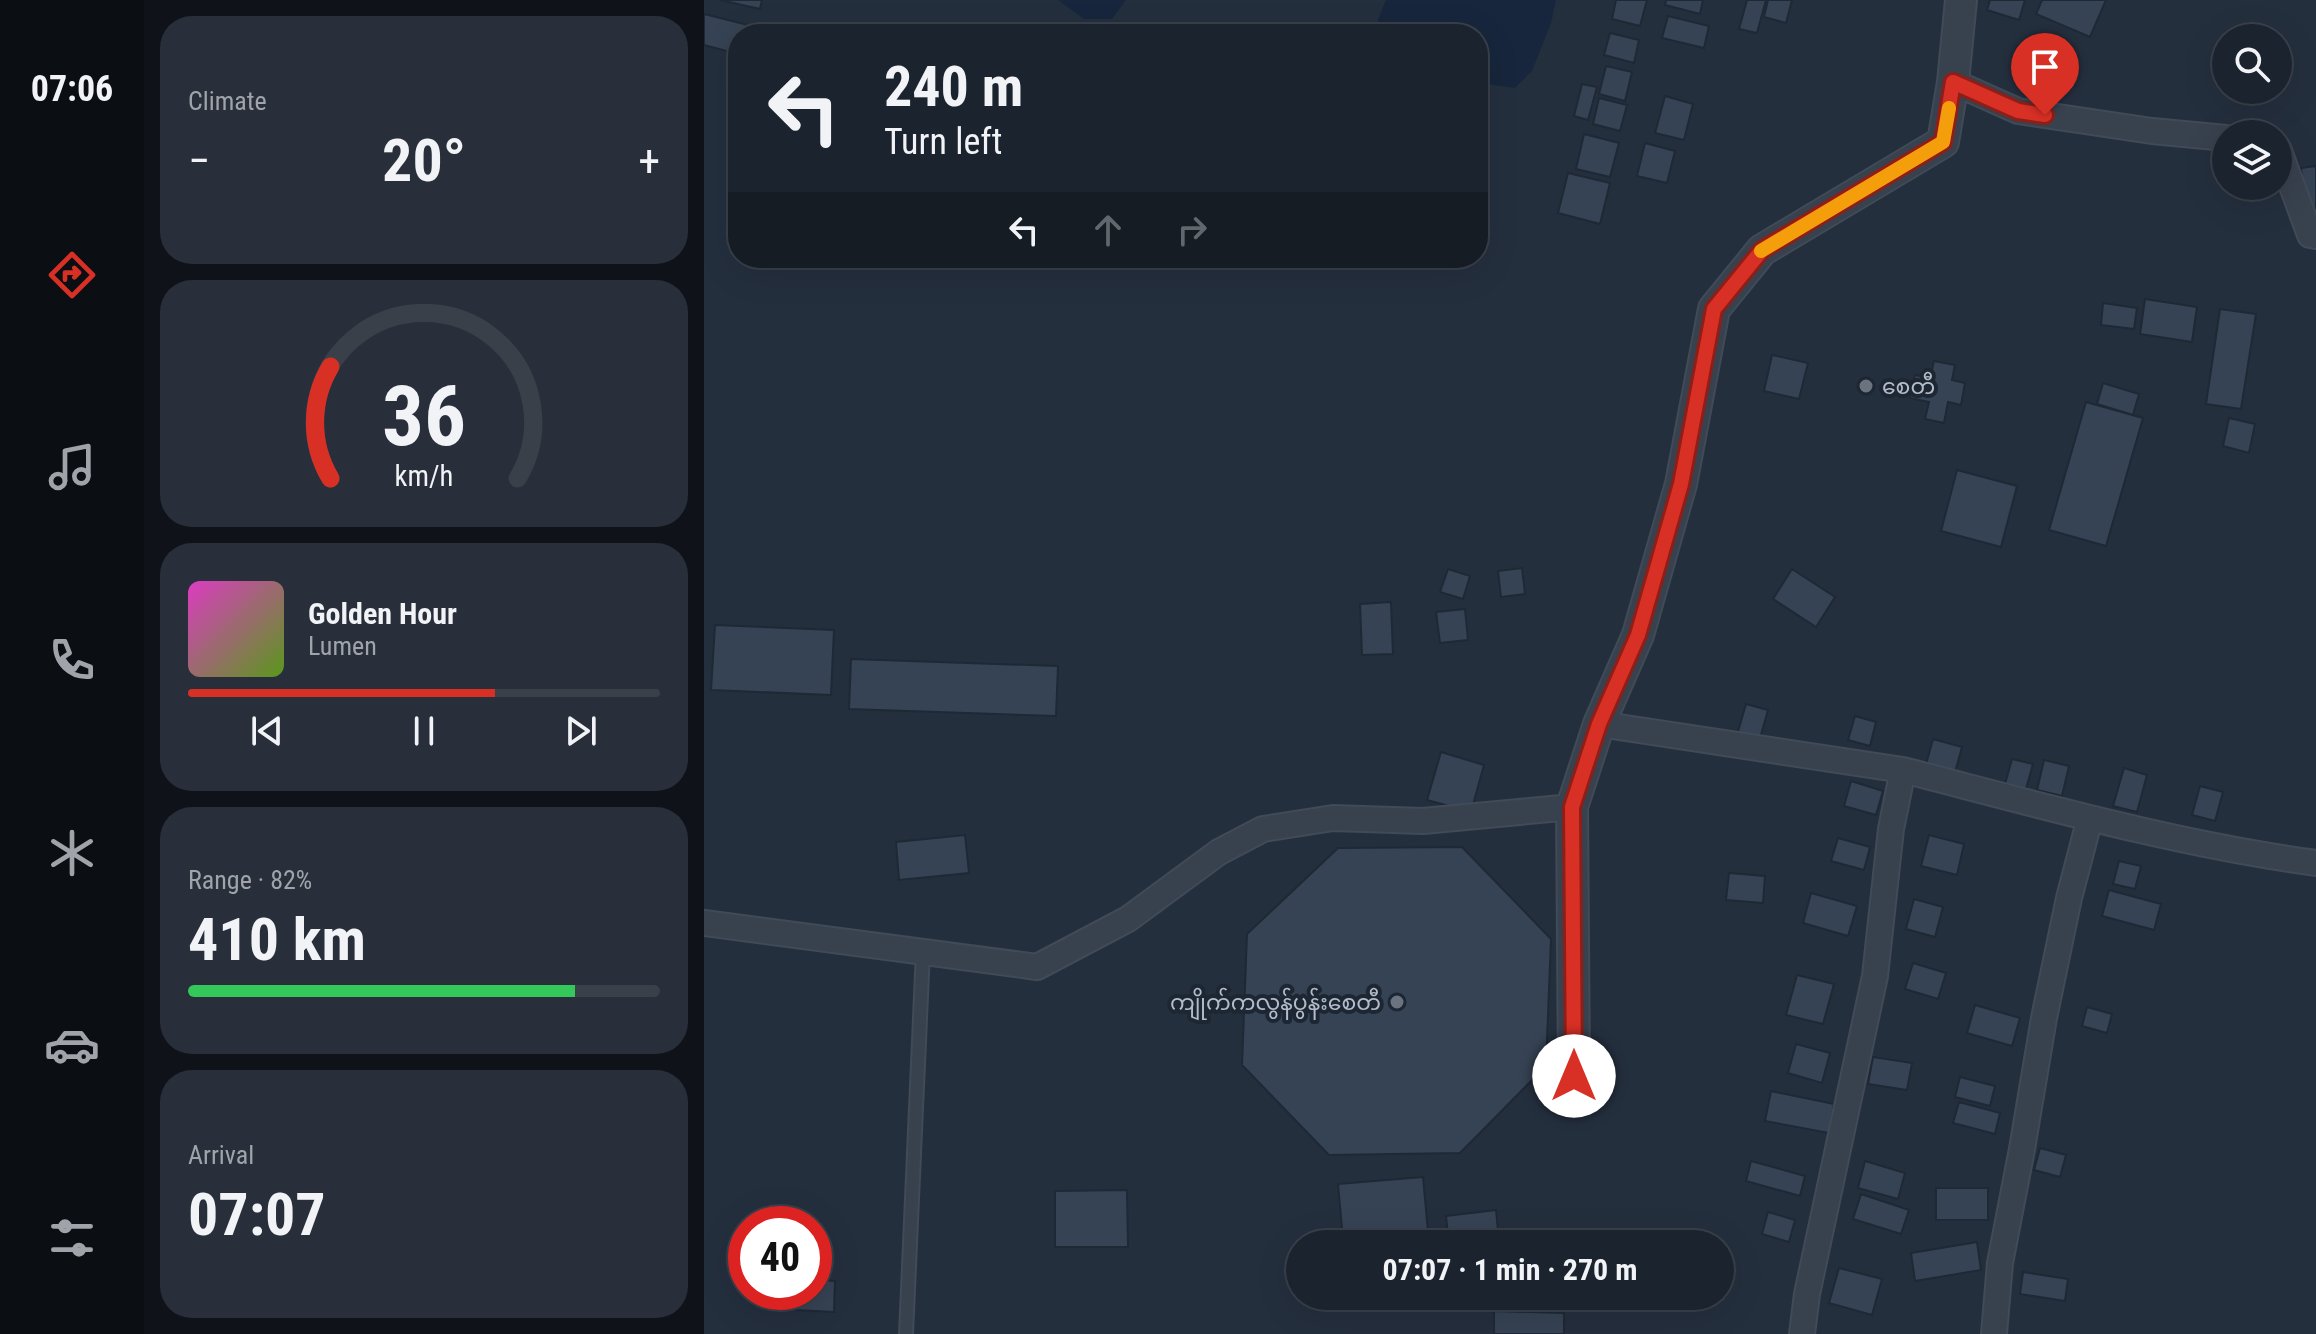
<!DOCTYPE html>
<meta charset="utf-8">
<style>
:root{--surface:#1b232e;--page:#282f3a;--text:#f1f3f6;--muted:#a0a4aa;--line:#39404a;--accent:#d93025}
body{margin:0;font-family:"Roboto Condensed","Noto Sans Myanmar",sans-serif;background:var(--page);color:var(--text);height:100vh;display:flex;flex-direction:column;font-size:30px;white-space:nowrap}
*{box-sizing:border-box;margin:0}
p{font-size:26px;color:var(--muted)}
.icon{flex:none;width:44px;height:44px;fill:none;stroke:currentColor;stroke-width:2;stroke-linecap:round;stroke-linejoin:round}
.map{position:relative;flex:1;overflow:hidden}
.details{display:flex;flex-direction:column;gap:16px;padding:16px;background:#0f1319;width:560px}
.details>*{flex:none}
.hud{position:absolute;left:24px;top:24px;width:760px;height:244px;border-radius:32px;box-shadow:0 8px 32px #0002,0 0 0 2px var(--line);background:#1b232e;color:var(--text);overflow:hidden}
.fabs{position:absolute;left:1508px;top:24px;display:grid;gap:16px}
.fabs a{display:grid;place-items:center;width:80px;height:80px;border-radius:50%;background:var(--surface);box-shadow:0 8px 32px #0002,0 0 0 2px var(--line);font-size:40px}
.speed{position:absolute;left:24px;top:1206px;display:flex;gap:16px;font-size:40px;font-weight:700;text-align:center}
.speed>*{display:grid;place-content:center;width:104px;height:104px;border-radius:50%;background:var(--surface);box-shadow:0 8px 32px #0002,0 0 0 2px var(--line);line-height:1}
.speed .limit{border:12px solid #d22;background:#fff;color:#111}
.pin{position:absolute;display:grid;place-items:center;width:68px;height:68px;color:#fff;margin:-82px -34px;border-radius:50% 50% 50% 0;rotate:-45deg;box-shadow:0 0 8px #0007}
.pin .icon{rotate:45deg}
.me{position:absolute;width:88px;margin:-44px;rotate:0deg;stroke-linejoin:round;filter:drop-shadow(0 0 6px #0008)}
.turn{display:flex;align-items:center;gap:28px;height:168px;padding:0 24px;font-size:36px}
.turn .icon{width:104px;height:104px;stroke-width:2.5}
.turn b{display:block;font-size:56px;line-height:68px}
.lanes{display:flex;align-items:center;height:76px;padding:0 24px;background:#0003;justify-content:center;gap:40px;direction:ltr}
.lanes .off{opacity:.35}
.big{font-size:60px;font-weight:700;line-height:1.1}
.details .card{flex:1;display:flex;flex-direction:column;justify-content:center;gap:12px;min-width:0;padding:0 28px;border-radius:32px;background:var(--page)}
.details .dial{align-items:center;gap:0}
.dial svg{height:208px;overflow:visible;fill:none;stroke:var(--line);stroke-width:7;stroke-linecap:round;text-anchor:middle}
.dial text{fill:var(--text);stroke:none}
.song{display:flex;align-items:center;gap:24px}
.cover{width:96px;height:96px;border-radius:12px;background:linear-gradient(135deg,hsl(310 70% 55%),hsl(90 70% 35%))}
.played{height:8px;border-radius:4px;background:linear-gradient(90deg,var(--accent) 65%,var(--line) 65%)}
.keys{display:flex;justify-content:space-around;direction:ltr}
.heat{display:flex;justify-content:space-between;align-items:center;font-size:44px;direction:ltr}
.charge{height:12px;border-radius:6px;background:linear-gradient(90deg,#34c759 82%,var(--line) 0)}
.trip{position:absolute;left:582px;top:1230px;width:448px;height:80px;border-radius:40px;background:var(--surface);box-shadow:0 8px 32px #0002,0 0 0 2px var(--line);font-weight:700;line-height:80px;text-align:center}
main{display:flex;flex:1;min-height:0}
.dock{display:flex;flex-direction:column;width:144px;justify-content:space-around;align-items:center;background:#0b0e12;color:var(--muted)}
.dock .icon{width:56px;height:56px}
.dock .on{color:var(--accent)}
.dock b{font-size:36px;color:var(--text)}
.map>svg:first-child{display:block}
.water{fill:#17263c}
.building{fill:#364354;stroke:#1f2835;stroke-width:2}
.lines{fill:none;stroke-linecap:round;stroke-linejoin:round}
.service-casing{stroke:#414a57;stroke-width:16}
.minor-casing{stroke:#414a57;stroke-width:28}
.tertiary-casing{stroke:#414a57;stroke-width:34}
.service{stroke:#38414e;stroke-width:12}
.minor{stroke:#38414e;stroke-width:24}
.tertiary{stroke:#38414e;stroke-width:30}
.route-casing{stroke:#8d1f18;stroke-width:20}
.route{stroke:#d93025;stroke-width:14}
.slow{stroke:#f59e0b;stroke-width:14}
.worship-dot{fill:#6b7280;stroke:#1d2633;stroke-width:3}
.labels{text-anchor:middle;stroke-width:8;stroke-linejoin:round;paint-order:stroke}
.poi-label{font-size:22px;fill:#b4bcc9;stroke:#1d2633;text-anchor:start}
</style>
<main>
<nav class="dock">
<b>07:06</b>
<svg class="icon on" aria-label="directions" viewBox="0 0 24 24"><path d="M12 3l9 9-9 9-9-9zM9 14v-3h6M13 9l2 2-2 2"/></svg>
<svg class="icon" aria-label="music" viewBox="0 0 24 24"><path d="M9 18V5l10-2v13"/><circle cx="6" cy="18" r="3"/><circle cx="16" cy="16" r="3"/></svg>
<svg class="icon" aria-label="phone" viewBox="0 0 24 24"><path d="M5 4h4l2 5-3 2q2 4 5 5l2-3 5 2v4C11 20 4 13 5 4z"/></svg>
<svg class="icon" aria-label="climate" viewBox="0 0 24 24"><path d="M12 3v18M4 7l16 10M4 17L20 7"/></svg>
<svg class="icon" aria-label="car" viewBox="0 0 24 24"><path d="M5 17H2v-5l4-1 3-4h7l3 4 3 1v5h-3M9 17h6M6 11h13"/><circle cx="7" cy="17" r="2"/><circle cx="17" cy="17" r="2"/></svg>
<svg class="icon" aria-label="filters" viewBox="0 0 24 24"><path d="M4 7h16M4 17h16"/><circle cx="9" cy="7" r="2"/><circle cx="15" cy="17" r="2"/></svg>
</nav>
<section class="details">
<div class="card"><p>Climate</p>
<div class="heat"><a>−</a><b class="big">20°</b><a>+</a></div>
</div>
<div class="card dial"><svg viewBox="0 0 100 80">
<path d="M14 69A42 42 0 1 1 86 69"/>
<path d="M14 69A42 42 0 0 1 14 26" stroke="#d93025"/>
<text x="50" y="56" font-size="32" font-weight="700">36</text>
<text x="50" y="72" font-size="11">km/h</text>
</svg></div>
<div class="card">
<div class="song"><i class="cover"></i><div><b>Golden Hour</b><p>Lumen</p></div></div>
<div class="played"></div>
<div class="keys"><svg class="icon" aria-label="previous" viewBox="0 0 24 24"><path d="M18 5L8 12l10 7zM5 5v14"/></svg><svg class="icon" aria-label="pause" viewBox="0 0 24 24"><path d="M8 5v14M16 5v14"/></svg><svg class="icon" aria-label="next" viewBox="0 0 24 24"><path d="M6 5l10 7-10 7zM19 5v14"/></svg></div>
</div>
<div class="card"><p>Range · 82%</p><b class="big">410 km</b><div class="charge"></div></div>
<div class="card"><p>Arrival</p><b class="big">07:07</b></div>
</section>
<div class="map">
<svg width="1612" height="1334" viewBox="0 0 1612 1334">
<rect width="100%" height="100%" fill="#242f3e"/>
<path class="water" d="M354,0H422L408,19H380Z
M682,0H852L847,23L828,71L811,88L774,83V34H674V20Z"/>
<path class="building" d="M16,0H58L56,9Z
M912,0H943L936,26L908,19Z
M962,0H999L996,14L961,5Z
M1043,0H1062L1053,33L1035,29Z
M1064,0H1088L1082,23L1060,17Z
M1286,0H1321L1315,20L1283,10Z
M1338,0H1402L1386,37L1332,14Z
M0,14L56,28L54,34H34V54L0,45Z
M964,16L1005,26L1000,48L958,38Z
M906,33L935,40L930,63L900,55Z
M902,66L928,72L921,101L895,94Z
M878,84L893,87L884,120L870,116Z
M961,96L989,104L980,140L951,133Z
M895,98L923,105L916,131L889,124Z
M880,134L915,143L906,177L872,169Z
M941,143L971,151L963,183L933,176Z
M1612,166V208L1601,209L1597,168Z
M864,173L906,183L896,224L854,213Z
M1441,299L1493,307L1488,342L1436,334Z
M1399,303L1433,308L1430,329L1397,325Z
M1516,309L1552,314L1537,409L1502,404Z
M1068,355L1104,363L1095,399L1060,391Z
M1230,361L1251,365L1248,380L1261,383L1257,405L1244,402L1240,423L1221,419L1225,402L1206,398L1211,375L1226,378Z
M1399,383L1435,394L1429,415L1393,404Z
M1382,402L1439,418L1402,546L1345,530Z
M1525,418L1551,424L1545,453L1519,446Z
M1253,470L1313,486L1297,547L1237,531Z
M818,568L821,594L797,597L794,571Z
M744,569L766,576L759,599L736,592Z
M1088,569L1131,597L1112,627L1069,599Z
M687,602L689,654L658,655L656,604Z
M761,609L764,640L736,643L732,612Z
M11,625L130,630L127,695L7,690Z
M147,659L354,666L352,716L145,709Z
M1042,704L1064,710L1055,742L1033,735Z
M1151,716L1172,722L1166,746L1144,740Z
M1229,739L1258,747L1250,776L1221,768Z
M737,752L780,765L767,812L723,800Z
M1308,759L1329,764L1322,789L1301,784Z
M1340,760L1365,766L1358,796L1333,790Z
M1420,768L1443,775L1433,812L1409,806Z
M1147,781L1179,791L1172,815L1140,806Z
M1496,786L1519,792L1511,821L1488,815Z
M261,835L265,873L195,880L192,842Z
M1225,835L1260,844L1253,875L1217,866Z
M1134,838L1166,847L1160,870L1127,861Z
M758,847L847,939L842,1066L756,1153L625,1155L538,1065L543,934L634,848Z
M1415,861L1437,866L1431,889L1409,884Z
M1025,873L1061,876L1059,903L1022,900Z
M1405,890L1457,904L1450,930L1398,916Z
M1107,893L1153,906L1144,936L1099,923Z
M1210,899L1239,907L1231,937L1202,929Z
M1209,963L1242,973L1234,999L1201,989Z
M1093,975L1130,984L1119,1024L1082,1015Z
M1271,1005L1316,1018L1308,1046L1263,1033Z
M1383,1007L1408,1014L1403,1033L1378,1026Z
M1092,1044L1126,1053L1118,1083L1084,1073Z
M1169,1057L1208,1063L1203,1090L1164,1084Z
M1256,1077L1291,1086L1286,1106L1251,1097Z
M1067,1091L1130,1104L1125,1133L1061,1121Z
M1255,1102L1296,1113L1291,1134L1249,1123Z
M1336,1148L1362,1155L1356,1177L1330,1170Z
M1047,1161L1101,1176L1096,1196L1042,1181Z
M1161,1161L1201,1173L1194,1199L1154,1188Z
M719,1177L724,1232L639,1239L634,1184Z
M1232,1188H1284V1220H1232Z
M423,1190L424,1247H351V1191Z
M1157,1194L1205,1210L1197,1234L1149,1219Z
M792,1210L795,1241L745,1244L742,1216Z
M1064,1212L1091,1220L1085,1242L1058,1234Z
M1273,1242L1277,1270L1211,1281L1207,1253Z
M1135,1268L1178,1279L1168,1315L1125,1303Z
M1319,1272L1364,1279L1361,1301L1316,1294Z
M110,1280L131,1281L130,1312L92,1310V1292H110Z
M790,1311L860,1313V1334H790Z"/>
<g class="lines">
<g class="service-casing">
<path id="service" d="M202,1334L219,951"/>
</g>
<g class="minor-casing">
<path id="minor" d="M1249,82L1314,111L1448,131L1522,138
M1574,148L1606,235L1612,236
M895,724L1199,770
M0,923L333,967L424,919L515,852L559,829L629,818L719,821L868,807
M1098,1334L1103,1294L1171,976L1187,829L1199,770C1335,805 1472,844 1612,863
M1290,1334L1296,1263L1318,1149L1340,1018L1365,898L1386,818"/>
</g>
<g class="tertiary-casing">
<path id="tertiary" d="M870,1076L868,807L895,724L934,635L977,484L1010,309L1058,250L1239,142L1249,82L1257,0"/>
</g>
<use href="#service" class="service"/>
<use href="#minor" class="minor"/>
<use href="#tertiary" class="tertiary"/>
</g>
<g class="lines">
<g class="route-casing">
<path id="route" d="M870,1076L868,807L895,724L934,635L977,484L1010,309L1058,250L1239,142L1249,82L1314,111L1341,115"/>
</g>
<use href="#route" class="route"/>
<path class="slow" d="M1057,251L1239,142L1245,108"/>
</g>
<g class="worship-dot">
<circle cx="1162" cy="386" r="8"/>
<circle cx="693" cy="1002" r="8"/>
</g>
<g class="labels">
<g class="poi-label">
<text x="1178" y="394">စေတီ</text>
<text x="677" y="1010" text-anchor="end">ကျိုက်ကလွန်ပွန်းစေတီ</text>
</g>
</g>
</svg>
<div class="fabs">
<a><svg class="icon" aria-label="search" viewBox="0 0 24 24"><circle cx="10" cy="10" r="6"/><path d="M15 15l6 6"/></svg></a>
<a><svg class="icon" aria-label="layers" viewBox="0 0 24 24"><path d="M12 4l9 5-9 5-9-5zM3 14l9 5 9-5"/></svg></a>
</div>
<div class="speed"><div class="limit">40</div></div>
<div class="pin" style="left:1341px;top:115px;background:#d93025"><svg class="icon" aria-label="arrive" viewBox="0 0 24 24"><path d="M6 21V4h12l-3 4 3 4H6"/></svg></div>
<svg class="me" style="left:870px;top:1076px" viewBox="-20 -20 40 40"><circle r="19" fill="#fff"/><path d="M0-13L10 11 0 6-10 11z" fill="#d93025"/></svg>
<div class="trip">07:07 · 1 min · 270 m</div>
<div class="hud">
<div class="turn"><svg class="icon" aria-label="left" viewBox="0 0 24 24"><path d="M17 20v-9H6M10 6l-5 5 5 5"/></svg><div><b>240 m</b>Turn left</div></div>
<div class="lanes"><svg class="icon" aria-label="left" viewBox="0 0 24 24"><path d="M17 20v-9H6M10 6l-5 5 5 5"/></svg><svg class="icon off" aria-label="ahead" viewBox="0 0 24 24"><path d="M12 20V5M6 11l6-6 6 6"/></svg><svg class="icon off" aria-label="right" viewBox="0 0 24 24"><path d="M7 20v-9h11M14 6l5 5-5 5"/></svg></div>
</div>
</div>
</main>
